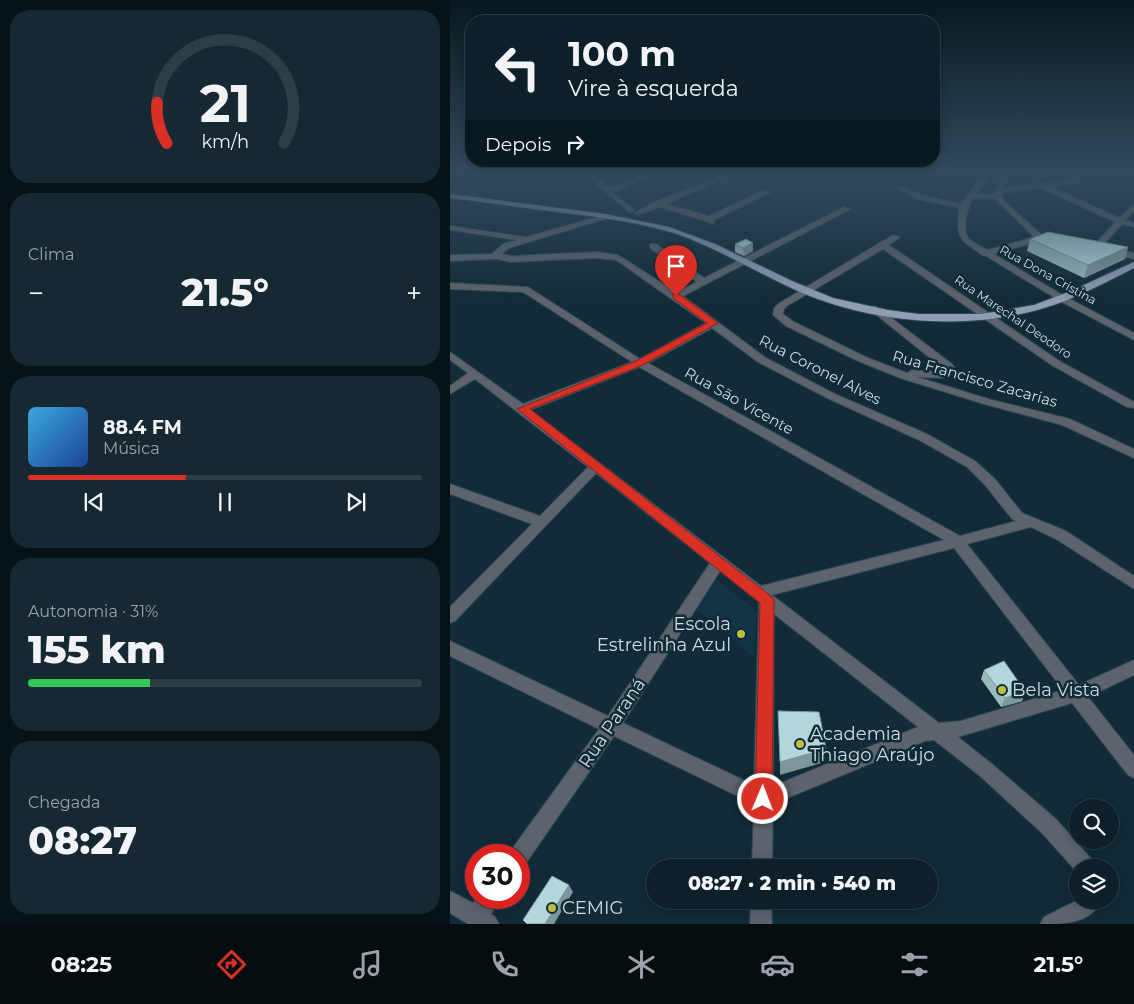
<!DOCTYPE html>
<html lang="pt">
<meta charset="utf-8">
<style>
:root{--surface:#0d202a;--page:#162832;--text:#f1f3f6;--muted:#9aa3a8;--line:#2d3e47;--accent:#d93025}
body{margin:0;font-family:Montserrat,sans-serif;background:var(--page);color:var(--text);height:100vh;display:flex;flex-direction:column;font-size:19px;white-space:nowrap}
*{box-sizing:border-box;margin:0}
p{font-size:16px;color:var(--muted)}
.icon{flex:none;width:28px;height:28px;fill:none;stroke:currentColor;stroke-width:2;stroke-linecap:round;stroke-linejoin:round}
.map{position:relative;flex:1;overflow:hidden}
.side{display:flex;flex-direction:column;gap:10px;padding:10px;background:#071217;width:450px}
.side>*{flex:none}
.top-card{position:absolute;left:15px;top:15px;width:475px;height:152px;border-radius:20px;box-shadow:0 2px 12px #0003,0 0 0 1px var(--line);background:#0d202a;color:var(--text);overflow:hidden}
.controls{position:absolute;left:619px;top:799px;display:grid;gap:10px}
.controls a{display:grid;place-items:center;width:50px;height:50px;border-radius:50%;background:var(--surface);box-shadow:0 2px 12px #0003,0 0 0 1px var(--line);font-size:25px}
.speed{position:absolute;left:15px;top:844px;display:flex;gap:10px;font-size:25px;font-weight:700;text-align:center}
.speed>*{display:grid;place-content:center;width:65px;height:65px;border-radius:50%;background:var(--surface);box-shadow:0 2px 12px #0003,0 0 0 1px var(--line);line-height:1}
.speed .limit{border:8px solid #d22;background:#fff;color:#111}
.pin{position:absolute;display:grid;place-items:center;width:42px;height:42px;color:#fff;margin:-51px -21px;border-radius:50% 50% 50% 0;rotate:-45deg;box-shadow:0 0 5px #0007}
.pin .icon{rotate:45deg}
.me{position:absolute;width:55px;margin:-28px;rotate:1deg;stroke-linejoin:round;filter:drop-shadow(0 0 4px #0008)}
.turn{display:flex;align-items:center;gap:18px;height:105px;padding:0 20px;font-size:22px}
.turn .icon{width:65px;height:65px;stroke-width:2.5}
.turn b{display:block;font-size:35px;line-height:42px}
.then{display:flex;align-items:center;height:48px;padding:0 20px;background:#0003;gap:10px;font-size:19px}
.big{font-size:38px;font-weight:800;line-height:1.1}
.side .widget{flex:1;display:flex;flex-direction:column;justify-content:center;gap:8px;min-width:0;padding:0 18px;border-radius:20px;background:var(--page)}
.side .dial{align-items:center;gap:0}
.dial svg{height:130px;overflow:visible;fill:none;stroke:var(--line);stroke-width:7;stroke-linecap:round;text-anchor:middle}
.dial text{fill:var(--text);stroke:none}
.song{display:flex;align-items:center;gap:15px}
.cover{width:60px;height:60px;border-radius:8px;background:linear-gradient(135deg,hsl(200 70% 55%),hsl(220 70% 35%))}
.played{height:5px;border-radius:2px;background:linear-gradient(90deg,var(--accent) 40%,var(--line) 40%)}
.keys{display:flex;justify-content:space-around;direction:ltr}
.heat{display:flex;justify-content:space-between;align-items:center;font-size:28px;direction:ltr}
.charge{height:8px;border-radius:4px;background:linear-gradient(90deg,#34c759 31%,var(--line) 0)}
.trip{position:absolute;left:196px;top:859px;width:292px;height:50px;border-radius:25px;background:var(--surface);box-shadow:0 2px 12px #0003,0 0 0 1px var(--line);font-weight:800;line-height:50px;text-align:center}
.dock{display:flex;height:80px;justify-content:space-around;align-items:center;background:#050d11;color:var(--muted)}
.dock .icon{width:35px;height:35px}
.dock .on{color:var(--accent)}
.dock b{font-size:22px;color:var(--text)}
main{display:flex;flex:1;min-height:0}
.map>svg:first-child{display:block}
.built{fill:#123545}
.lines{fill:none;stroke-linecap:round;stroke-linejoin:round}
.minor-casing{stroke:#2f4754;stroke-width:2}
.major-casing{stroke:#2f4754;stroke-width:2}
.minor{fill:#5c636c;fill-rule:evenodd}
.major{fill:#8e9db1;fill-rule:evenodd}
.wall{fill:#9ababd}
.shaded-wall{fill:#7d979a}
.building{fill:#b3d8dc;stroke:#7d979a}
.route{fill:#d93025;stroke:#8d1f18}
.poi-dot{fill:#bebf42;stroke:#112b38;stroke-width:2}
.labels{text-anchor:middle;stroke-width:5;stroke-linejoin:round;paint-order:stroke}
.far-street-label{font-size:12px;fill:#cddde4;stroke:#112b38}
.street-label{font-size:15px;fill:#cddde4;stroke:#112b38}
.near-poi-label{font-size:18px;fill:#cddde4;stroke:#112b38;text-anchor:start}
.near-street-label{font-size:18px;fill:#cddde4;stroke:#112b38}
</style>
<main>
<section class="side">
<div class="widget dial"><svg viewBox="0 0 100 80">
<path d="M14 69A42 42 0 1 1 86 69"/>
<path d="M14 69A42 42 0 0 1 8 44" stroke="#d93025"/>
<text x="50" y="56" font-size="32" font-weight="700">21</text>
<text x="50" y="72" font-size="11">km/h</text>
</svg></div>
<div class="widget"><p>Clima</p>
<div class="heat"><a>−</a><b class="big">21.5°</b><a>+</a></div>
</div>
<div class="widget">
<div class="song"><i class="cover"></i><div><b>88.4 FM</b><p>Música</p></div></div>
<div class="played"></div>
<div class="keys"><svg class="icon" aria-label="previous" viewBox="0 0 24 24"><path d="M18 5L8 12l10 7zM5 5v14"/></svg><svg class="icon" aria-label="pause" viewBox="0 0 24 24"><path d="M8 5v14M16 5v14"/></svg><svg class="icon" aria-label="next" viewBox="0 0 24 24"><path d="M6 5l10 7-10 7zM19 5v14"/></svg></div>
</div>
<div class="widget"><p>Autonomia · 31%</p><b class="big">155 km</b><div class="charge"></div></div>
<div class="widget"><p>Chegada</p><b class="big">08:27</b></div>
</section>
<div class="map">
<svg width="684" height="924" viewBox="0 0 684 924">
<rect width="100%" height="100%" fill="#112b38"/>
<path class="built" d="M267,580L307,611L304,657L247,609Z"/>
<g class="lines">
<g class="minor-casing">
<path id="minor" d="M135,174H143L159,188L196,174H206L163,192L183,209L184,211L180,213Z
M276,174H285L216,204L259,216L314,190L321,192L264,220V224H261L256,221L209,207L188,215L184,213L204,202Z
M531,174H537L538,178L526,194L543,195L552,174H559L553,188L622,179L616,174H624L630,178L627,183L600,186L669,218L684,204V211L675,220L684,223V227L672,224L648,251L645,252L641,249L665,222L591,188L552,193L553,200L593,236L607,240L603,243L590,241L544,254L616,297L684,333V340L610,301L536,256C531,256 529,252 524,249C504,237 508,229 509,208L467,199L448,189L452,187L472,195L511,204L530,178ZM523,198L545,199L584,237L538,250C532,247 522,243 518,237C512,228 518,206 523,198Z
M394,207L401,209L233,296L316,358L385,394L477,434L525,461L545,479L572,513L616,531L684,576V589L606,539L581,527L517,544L629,685L684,660V675L638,697L684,755V778L678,775L622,703L508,737L542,764L606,819L643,861L646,868H628V873L592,833L530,776L484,740L475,741L323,804L322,868H302L304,804L164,736L76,863L69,866V855H60L62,849L149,729L0,656V641L158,716L260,563L146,473L5,621L0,623V607L82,524L0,494V484L90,516L138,467L25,379L0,394V386L18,373L0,360V352L73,404L182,362L73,292L0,289V283L78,287L190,359L256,323L166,260L146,258L61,262L47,259L0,261V255L42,254L53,244L66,240L0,230V226L76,237L158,214V218L59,248L52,254L61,256L146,252L168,255L226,292L247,282L200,248V244H206L254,278ZM262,328L308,362L377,398L469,440L517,467L535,485L562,519L566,521L510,536L198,363ZM189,367L494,540L311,586L80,410ZM504,548L613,690L511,721L489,723L322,595ZM270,571L309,602L304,785L173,723ZM324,614L468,727L323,786Z
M443,235L450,237L439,245L611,362L684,402V408L677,407L603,366L433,249L337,306L334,309L333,314L344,322L416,357L457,373L462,370L492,372L495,370L419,309L424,306L427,307L502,364L507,371L493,378L467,377L542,400L620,419L684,449V458L612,425L534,404L450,378L408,361L336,326L323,315L324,308L331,302Z
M660,248L684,253V259L657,253V249Z
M0,891L23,903L27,898H50L41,914L45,917L49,924H18L0,913Z
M301,900H321L322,924H300Z
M628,900H651C641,924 614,924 590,924L594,917Z"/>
</g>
<g class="major-casing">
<path id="major" d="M0,194L155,214L219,227L265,244L342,281L383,298L438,310L469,314H532L584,305L621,291L684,262V268C654,283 623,300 591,309C514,331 423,323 350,292C309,274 270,249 227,234C189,222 148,217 109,212C72,208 36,202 0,198Z"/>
</g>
<use href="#minor" class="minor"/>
<use href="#major" class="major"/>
</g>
<path class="wall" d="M580,239L678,247L675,259L634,278L577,251Z
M285,244L303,251L294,256L285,252Z
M534,670L575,691L572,701L551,707L531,679Z"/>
<path class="shaded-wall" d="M303,243V251L294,256L293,248Z
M678,247L675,259L634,278L638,265Z
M575,691L572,701L551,707L555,698Z
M376,749L375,762L330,775V762Z
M119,885L123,892L104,924H95Z"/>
<path class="building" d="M598,232L678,247L638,265L580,239Z
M296,239L303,243L293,248L285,244Z
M554,661L575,691L555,698L534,670Z
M328,711L369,712L376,749L330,762Z
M102,876L119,885L95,924H77L73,920Z"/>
<linearGradient id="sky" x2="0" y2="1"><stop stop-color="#09181f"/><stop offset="0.57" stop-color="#324a5e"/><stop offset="1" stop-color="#324a5e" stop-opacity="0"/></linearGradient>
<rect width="684" height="303" fill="url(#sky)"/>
<path class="route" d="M223,294H229L268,323L193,365L80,409L322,597L324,601L322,799L319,805L313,808L307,805L305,799L310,603L67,409L186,361L257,323L223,298Z"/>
<g class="poi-dot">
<circle cx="291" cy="634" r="5"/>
<circle cx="552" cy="690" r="5"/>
<circle cx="350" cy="744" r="5"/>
<circle cx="102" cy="908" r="5"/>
</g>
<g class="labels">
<g class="far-street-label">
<text transform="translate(598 275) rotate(29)" y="4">Rua Dona Cristina</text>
<text transform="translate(563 317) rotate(34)" y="4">Rua Marechal Deodoro</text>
</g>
<g class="street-label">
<text transform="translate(370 370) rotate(27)" y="5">Rua Coronel Alves</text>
<text transform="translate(525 379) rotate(16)" y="5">Rua Francisco Zacarias</text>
<text transform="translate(289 401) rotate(29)" y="5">Rua São Vicente</text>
</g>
<g class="near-poi-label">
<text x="281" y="630" text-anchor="end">Escola<tspan x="281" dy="21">Estrelinha Azul</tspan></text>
<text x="562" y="696">Bela Vista</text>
<text x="360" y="740">Academia<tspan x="360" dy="21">Thiago Araújo</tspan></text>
<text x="112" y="914">CEMIG</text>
</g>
<g class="near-street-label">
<text transform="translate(162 723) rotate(-56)" y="6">Rua Paraná</text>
</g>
</g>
</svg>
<div class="controls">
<a><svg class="icon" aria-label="search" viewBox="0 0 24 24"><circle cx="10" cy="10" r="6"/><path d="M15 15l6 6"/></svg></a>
<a><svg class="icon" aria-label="layers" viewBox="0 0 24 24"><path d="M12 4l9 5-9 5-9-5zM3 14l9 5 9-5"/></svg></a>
</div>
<div class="speed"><div class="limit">30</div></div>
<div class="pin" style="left:226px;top:296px;background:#d93025"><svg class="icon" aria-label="arrive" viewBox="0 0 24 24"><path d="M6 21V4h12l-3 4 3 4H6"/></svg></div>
<svg class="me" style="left:313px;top:799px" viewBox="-20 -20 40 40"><circle r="17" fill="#d93025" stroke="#fff" stroke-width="3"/><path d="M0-11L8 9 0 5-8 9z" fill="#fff"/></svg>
<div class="trip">08:27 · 2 min · 540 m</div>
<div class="top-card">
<div class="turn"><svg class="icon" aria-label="left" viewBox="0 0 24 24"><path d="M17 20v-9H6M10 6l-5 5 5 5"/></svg><div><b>100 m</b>Vire à esquerda</div></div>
<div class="then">Depois<svg class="icon" aria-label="right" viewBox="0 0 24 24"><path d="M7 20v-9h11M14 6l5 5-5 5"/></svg></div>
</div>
</div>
</main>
<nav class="dock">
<b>08:25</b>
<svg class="icon on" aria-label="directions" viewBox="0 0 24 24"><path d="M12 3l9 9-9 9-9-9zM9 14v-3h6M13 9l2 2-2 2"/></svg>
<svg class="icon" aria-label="music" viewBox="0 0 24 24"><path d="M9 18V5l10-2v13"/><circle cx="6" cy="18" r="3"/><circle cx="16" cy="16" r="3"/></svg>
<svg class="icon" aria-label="phone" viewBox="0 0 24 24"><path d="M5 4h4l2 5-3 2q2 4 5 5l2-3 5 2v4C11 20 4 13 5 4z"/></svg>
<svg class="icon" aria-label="climate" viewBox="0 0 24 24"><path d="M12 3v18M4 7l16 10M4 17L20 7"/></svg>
<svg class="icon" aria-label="car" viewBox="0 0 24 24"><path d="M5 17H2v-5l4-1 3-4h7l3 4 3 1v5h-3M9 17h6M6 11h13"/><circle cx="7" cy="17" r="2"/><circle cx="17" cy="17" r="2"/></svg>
<svg class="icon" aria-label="filters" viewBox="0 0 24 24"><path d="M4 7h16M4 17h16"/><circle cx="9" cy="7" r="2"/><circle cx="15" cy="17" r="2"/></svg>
<b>21.5°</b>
</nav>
